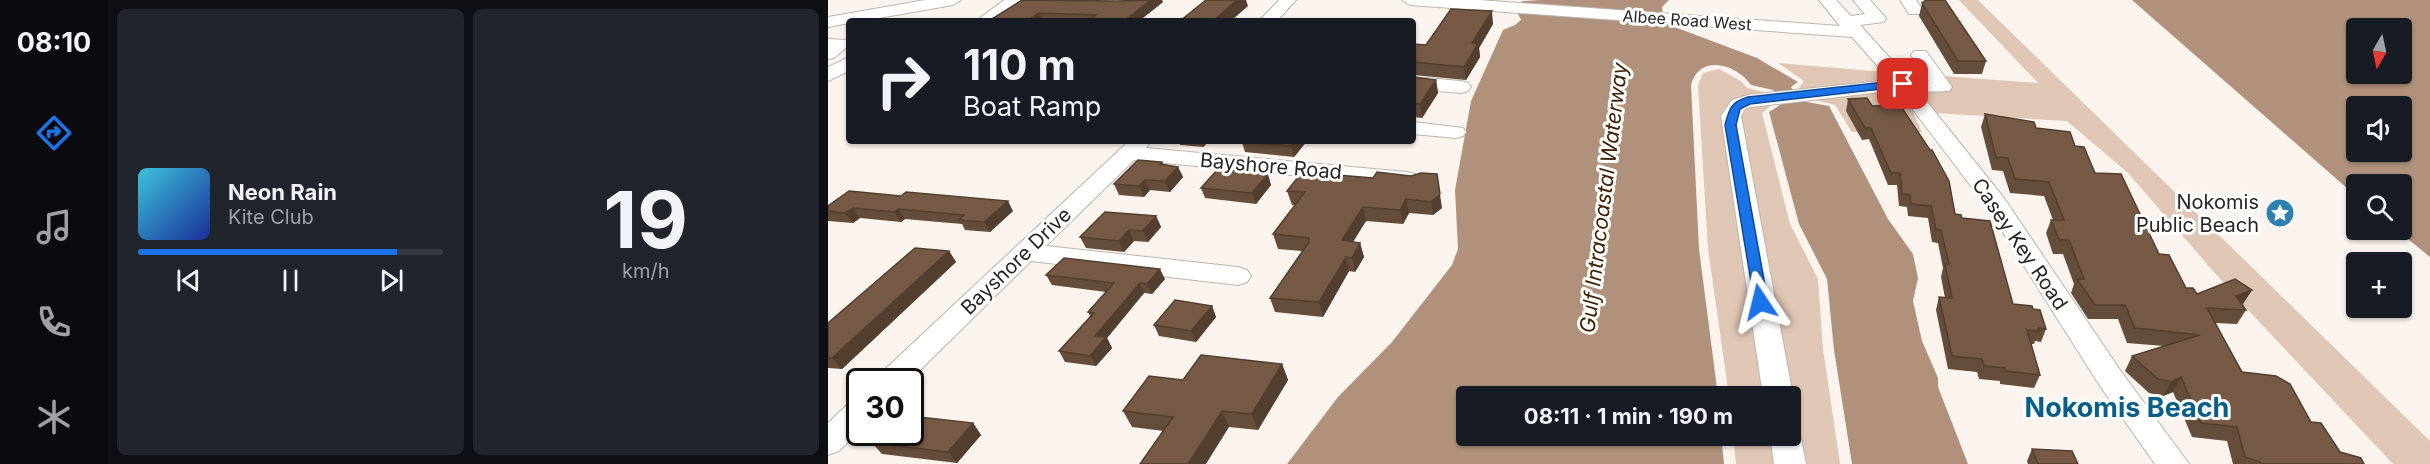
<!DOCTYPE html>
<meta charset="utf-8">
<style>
:root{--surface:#171b24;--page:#20242c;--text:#f1f3f6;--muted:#9ea1a6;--line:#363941;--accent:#1a73e8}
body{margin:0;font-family:Inter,sans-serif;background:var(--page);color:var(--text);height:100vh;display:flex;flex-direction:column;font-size:22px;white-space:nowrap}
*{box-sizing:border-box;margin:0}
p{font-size:20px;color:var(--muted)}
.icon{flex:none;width:33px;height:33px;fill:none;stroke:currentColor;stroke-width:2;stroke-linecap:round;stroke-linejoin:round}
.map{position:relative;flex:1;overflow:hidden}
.sheet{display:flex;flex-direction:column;gap:9px;padding:9px;background:#0d0f14;width:720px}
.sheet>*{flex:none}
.guide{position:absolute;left:18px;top:18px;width:570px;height:126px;border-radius:6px;box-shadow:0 2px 4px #0004;background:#171b24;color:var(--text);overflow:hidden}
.needle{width:39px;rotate:189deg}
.fabs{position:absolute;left:1518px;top:18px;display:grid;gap:12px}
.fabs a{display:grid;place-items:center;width:66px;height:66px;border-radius:6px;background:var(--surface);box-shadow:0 2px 4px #0004;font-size:30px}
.speed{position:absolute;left:18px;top:368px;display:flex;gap:12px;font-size:30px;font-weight:700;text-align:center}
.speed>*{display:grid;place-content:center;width:78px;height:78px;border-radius:50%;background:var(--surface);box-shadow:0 2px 4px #0004;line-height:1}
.speed .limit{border:3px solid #111;border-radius:9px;background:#fff;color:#111}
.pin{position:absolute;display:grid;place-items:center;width:51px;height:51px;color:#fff;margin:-26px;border-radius:12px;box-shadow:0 3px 9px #0006}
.me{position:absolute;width:66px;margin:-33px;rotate:350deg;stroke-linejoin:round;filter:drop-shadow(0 0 4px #0008)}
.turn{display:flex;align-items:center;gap:21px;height:126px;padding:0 18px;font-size:27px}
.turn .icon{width:78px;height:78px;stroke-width:2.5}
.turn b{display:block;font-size:42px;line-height:51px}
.sheet .card{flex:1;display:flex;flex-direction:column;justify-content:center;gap:9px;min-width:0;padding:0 21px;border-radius:9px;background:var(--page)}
.sheet .dial{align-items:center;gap:0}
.dial b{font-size:78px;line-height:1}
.song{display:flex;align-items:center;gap:18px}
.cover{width:72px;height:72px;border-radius:9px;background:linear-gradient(135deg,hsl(190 70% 55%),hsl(230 70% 35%))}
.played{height:6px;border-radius:3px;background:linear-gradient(90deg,var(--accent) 85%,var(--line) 85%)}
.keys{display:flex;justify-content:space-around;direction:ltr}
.sheet .tiles{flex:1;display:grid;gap:9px;grid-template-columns:repeat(2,1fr)}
.trip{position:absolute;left:628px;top:386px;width:345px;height:60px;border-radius:6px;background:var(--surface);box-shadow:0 2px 4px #0004;font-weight:700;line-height:60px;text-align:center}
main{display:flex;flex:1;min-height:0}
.tab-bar{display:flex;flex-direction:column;width:108px;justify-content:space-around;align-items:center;background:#090b0e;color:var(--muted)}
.tab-bar .icon{width:42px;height:42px}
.tab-bar .current{color:var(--accent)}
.tab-bar b{font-size:27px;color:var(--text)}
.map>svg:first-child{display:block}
.green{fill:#e0c6b4}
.water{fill:#b0927c;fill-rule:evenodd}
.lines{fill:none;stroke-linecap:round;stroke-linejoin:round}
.minor-casing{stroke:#bcb5b0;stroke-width:2}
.minor{fill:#fff;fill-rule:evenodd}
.wall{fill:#654d3b}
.shaded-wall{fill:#533f30}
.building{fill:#765a45;stroke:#533f30;stroke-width:1.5}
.route{fill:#1a73e8;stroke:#114b97;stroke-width:1.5}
.labels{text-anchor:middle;stroke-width:6;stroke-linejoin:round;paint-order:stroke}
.far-street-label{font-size:16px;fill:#282624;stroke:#fff}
.street-label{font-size:20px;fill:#282624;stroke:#fff}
.poi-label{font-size:20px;fill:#282624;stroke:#fff;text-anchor:end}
.water-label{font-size:21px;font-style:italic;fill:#402104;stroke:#fff}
.near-quarter-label{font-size:27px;font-weight:bold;fill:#075e89;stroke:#fff}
</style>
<main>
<nav class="tab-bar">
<b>08:10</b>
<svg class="icon current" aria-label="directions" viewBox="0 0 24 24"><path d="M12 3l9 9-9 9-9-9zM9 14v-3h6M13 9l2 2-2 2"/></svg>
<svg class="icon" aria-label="music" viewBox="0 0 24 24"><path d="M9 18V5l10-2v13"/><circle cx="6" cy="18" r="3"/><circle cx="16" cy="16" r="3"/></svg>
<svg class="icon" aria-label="phone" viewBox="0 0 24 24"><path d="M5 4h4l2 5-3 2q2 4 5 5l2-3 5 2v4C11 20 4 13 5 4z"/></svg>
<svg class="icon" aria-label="climate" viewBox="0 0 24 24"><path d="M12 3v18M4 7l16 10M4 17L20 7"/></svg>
</nav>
<section class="sheet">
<div class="tiles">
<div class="card">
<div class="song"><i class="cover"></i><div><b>Neon Rain</b><p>Kite Club</p></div></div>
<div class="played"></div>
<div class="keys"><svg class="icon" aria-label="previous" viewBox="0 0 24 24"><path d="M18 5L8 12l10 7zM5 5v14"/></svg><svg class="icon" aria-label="pause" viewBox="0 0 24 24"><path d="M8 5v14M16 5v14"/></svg><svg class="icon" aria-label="next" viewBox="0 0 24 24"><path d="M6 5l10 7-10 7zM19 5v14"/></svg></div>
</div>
<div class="card dial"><b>19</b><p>km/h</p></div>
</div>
</section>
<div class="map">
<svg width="1602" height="464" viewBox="0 0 1602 464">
<rect width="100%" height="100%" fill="#fbf4ee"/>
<path class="green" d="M1131,0H1150L1602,441V464H1565L1406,295L1300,173L1239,121L1107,113L1075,73L1210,83Z
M950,63L1057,72L1088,111L1085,112L1094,132H1024L1007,105L979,98L971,88L976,81Z
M891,69L913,81L919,88L940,93L947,102L934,113L962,224L990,279L995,349L1012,464H908L905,435H963V396H901L880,249L870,85L875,73Z"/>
<path class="water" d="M713,0H841L834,7L836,23L929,58L970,82L963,87L973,101L1001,106L1060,219L1085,254L1090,278L1085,301L1094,341L1110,378V387L1140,464H1024L1006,350L999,279L971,224L941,112L955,103L945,90L923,85C909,64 871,53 863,85L871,249L890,396H639V435H893L896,464H459L510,397L564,342L624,265L630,249L627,190L643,101L675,30L687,25L693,20L690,14L694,1Z
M1304,0H1602V257L1569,230H1574V184H1528V196ZM1528,28H1574V74H1528ZM1528,106H1574V152H1528Z"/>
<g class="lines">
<g class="minor-casing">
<path id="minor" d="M97,0H133L125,5L34,21H21V23L0,27V17Z
M176,0H195L167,21H148Z
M451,0H468L449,21H431Z
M574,0H651L1012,26L991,0H1008L1023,16L1037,14L1025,0H1042L1058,18L1056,22L1032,25L1081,79L1101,81L1083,55L1086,51H1098L1124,87L1121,91L1091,92L1176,198L1292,370L1361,464H1327L1272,386L1158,206L1070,90L923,107L918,108L913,116L965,396L963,399V396H935L893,116L904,100L920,95L1062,80L1024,37L582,5Z
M1072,0H1088L1095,10L1093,14H1081Z
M0,39L19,40L21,45L6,58L0,59Z
M21,57V71L0,81V67Z
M585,77L633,81L640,83L643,87L640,91L633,93L585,89Z
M585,122L635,128L638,132L635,136L628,138L585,134Z
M301,141H323L318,148L579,172L587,174L590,179L587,184L579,186L306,160L218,246L410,267L419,270L423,276L419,282L410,285L203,261L81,381H49L53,373Z
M32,399V430L11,451L0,455V423L21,403Z
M963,425L968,426L972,435L978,464H946L942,435H963Z"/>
</g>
<use href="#minor" class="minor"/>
</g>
<path class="wall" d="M194,0L335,2L311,21H165L164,19Z
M1094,3L1158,61L1154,74H1126L1091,16Z
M665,24L651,48L652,57L638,80L585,75V44L598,45Z
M585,77L608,80L610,93L594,118L585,117Z
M1020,99L1044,106L1127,214L1134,218L1185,304L1205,309L1218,329L1213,342L1207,341L1206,344H1203L1212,375L1206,388L1172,384V381L1151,379L1149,372L1120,369L1108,310L1111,297L1117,298L1113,277L1115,268L1110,243L1104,242L1100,218L1080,216L1079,207L1071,206L1069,185H1060L1041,139L1034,140L1018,111Z
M1157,114L1208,128L1247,146L1358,288L1369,294L1424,290L1414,304L1418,310L1409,324L1387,323L1414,372L1483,422L1512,452L1536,464H1405L1399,441L1364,437L1345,392L1335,396L1321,393L1297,371L1304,356L1336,346L1299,343L1290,319H1260L1243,293L1246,284L1235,254H1225L1218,233L1223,220H1225L1216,196L1182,193L1175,171L1164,170L1153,127Z
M351,141H381L375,147L352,145Z
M415,141H479L466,157L417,152L414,142Z
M334,162L335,164L350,167L355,177L342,192L322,190L316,197L291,195L286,184Z
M549,172L614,208L605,215L581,213L575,224L538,221L525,242L532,243L536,257L527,272L521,271L495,317L447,312L442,298L474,251L450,249L445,234L467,205H464L459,191L545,178Z
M443,185L428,204L377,198L373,188Z
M0,206L185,211L162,232L137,230L134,224L77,219L73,222L32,218L25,223L0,221Z
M328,216L333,227L320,242L306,241L296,252L258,248L252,237Z
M121,251L128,262L14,369L0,368V323Z
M218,275L337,279L324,294L316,293L279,338L284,348L268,366L237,362L231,351L262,316L260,312L278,292L224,285Z
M384,306L388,317L368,342L331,336L326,325Z
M454,364L460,380L430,430L401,427L336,431L304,427L295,411L355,380Z
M145,423L153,435L129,463L54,454L44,443Z
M1204,449L1250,464H1200L1199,461Z"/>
<path class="shaded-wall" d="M323,0H334L335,2L311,21H296Z
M409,0H418L420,6L403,21H385Z
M664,11L665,24L651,48L652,57L638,80L636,67L644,43Z
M211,13L214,21H199Z
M608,80L610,93L594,118L592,104Z
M373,141H381L375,147Z
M468,141H479L466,157L463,146Z
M350,167L355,177L342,192L337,181Z
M440,174L443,185L428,204L424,193Z
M609,174L614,208L605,215L603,202Z
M317,180L322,190L316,197L311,186Z
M578,199L581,213L575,224L572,210Z
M180,201L185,211L162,232L156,222Z
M535,207L538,221L517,254L514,240Z
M25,208L32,218L25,223L17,213Z
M70,209L77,219L73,222L66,212Z
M328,216L333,227L320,242L315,231Z
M301,230L306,241L296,252L291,241Z
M532,243L536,257L527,272L524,258Z
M121,251L128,262L14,369L4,358Z
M518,257L521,271L495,317L491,302Z
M332,269L337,279L324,294L319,284Z
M312,283L316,293L279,338L284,348L268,366L262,356L267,336Z
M1424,290L1415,304L1399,310L1408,296Z
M384,306L388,317L368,342L363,331Z
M454,364L460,380L430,430L424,414Z
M1353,377L1345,392L1335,396L1343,382Z
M394,411L401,427L378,464H360Z
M145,423L153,435L129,463L120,452Z"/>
<path class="building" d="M194,0L289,1L323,0L296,21H260L268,15L211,13L199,21L164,19Z
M378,0H409L385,21H352Z
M1098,0H1117L1158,61H1130L1094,3Z
M623,9L664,11L644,43L650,44L636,67L585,62V44L598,45Z
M585,77L608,80L592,104L585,103Z
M1039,98L1044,106L1072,105L1102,150H1104L1121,181L1127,214L1133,215L1134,218L1162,221L1185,304L1204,306L1205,309L1212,310L1218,329L1210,328L1211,331L1199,330L1212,375L1178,371L1177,368L1156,366L1154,359L1124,356L1111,297L1124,298L1117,264H1121L1113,230H1108L1103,206L1083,204L1082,195L1074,194L1072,173H1063L1043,128H1037L1020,99Z
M1157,114L1206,122L1208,128L1242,132L1247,146L1256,147L1267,173L1293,174L1331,254L1341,255L1358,288H1365L1369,294L1407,279L1424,290L1408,296L1418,310L1379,308L1414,372L1448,376L1462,384L1483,422L1493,423L1512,452L1533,458L1536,464H1433L1432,462L1417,457L1409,427L1373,423L1353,377L1343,382L1330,379L1304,356L1372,335L1307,328L1297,305H1267L1249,279H1256L1241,240H1231L1223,220H1236L1221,182L1187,179L1180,158L1168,157Z
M415,141H468L463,146L414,142Z
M310,160L334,162L332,164L350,167L337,181L317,180L311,186L286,184Z
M390,169L440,174L424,193L373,188Z
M474,172L545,178L549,172L583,176L593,173L609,174L612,194L603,202L578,199L572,210L535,207L514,240L532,243L524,258L518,257L491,302L442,298L481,242V238L445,234L477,192L459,191Z
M21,191L73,196L78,192L180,201L156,222L131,220L136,215L70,209L66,212L25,208L17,213L0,211V206Z
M277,212L328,216L315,231L301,230L291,241L252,237Z
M87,248L121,251L4,358H0V323Z
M236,258L332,269L319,284L312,283L267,336L278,337L262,356L231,351L266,313L260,312L286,283L218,275Z
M347,300L384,306L363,331L326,325Z
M373,355L454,364L424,414L394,411L360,464H312L345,417L295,411L321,376L355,380Z
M82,416L145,423L120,452L44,443L55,432H82Z
M1204,449L1244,451L1250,464H1210Z"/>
<path class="route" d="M1075,80L1080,84L1079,86L922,104L912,109L908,125L940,302L938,306H927L897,125C901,109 903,102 920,97Z"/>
<defs>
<g id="sight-disc" transform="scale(1.5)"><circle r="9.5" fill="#2d81b1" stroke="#fff"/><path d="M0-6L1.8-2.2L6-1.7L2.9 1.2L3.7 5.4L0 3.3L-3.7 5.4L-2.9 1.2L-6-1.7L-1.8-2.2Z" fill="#fff"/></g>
</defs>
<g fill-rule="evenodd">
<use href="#sight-disc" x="1452" y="213"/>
</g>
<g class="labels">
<g class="far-street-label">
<text transform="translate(859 20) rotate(4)" y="6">Albee Road West</text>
</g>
<g class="street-label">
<text transform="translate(443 166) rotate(5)" y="7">Bayshore Road</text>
<text transform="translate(1192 244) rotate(56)" y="7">Casey Key Road</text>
<text transform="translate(188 261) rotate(-44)" y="7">Bayshore Drive</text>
</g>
<g class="poi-label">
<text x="1431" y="209">Nokomis<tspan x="1431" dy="23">Public Beach</tspan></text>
</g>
<g class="water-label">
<text transform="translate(776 198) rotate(-83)" y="7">Gulf Intracoastal Waterway</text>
</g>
<g class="near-quarter-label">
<text x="1299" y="417">Nokomis Beach</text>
</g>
</g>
</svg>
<div class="fabs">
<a><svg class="needle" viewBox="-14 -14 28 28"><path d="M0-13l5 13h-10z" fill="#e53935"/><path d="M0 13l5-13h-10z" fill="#9ea1a6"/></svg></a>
<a><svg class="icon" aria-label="sound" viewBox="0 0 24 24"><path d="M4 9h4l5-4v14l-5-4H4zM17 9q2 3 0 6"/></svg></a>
<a><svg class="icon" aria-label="search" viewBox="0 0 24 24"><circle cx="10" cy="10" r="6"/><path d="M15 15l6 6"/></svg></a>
<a>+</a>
</div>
<div class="speed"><div class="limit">30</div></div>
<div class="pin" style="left:1075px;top:84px;background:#d93025"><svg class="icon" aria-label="arrive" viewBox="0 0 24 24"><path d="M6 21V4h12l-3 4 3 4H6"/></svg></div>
<svg class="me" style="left:932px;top:302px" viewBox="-20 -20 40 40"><path d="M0-17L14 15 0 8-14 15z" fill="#1a73e8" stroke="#fff" stroke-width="4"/></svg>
<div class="trip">08:11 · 1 min · 190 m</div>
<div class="guide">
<div class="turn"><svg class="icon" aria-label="right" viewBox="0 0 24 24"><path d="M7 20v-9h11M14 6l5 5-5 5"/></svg><div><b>110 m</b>Boat Ramp</div></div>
</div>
</div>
</main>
